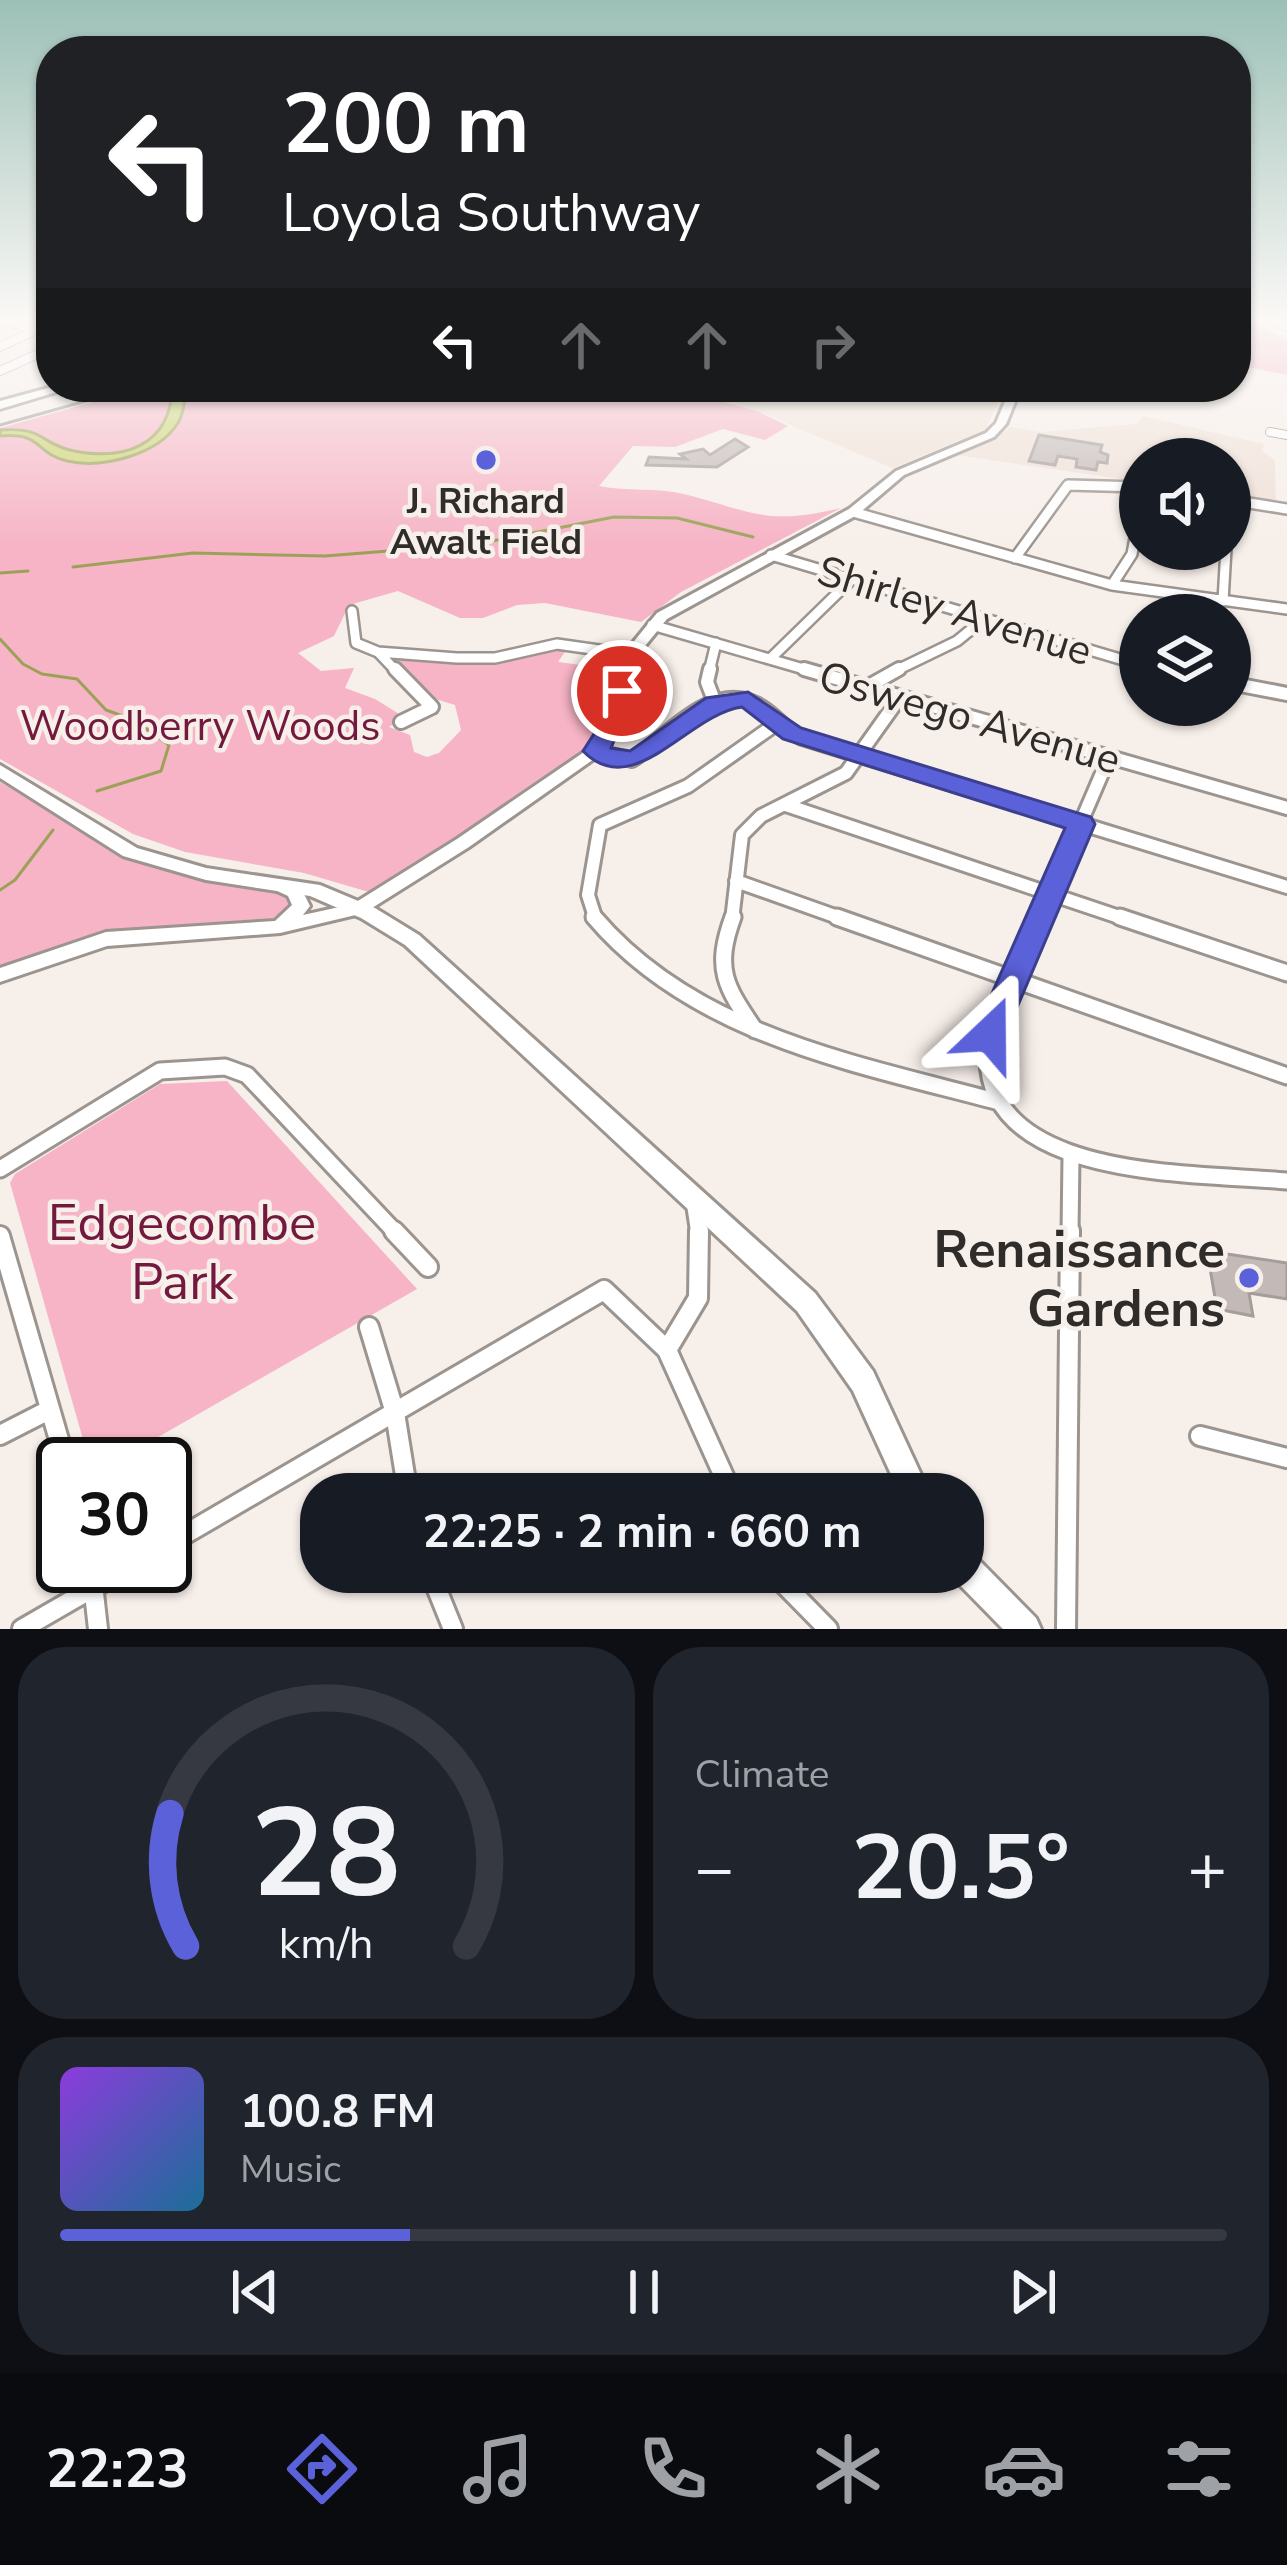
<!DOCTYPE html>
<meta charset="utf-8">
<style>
:root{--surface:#171b24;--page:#20242c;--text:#f1f3f6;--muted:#9ea1a6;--line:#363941;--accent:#5b61d9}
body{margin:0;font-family:"Nunito Sans",sans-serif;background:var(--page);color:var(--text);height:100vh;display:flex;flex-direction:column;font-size:45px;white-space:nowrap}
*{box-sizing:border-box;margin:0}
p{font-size:39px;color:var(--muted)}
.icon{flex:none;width:66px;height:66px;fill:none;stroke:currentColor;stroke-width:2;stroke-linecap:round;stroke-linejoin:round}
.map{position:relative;height:1629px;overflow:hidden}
.sheet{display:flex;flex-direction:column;gap:18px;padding:18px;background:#0d0f14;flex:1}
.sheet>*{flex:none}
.top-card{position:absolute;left:36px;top:36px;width:1215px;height:366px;border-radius:48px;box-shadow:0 3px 9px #0004;background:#202124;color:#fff;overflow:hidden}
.controls{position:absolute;left:1119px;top:438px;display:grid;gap:24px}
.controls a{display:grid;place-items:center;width:132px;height:132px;border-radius:50%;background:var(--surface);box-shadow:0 3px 9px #0004;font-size:60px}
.speed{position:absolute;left:36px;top:1437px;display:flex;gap:24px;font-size:60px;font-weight:700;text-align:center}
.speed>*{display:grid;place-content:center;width:156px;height:156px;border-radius:50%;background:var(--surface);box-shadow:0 3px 9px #0004;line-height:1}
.speed .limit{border:6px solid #111;border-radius:18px;background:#fff;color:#111}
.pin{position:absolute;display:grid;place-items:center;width:102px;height:102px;color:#fff;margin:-51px;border:6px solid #fff;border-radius:50%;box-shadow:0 3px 12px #0007}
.me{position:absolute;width:132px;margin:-66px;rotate:23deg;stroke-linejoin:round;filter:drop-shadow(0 0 9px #0008)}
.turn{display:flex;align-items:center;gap:42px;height:252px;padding:0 48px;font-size:54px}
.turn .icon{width:156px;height:156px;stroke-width:2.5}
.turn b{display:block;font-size:84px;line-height:102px}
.lanes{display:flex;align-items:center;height:114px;padding:0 48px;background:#0003;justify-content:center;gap:60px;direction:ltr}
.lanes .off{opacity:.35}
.big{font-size:90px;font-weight:700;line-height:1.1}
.sheet .card{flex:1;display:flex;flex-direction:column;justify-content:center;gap:18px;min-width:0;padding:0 42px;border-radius:48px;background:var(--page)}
.sheet .dial{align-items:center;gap:0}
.dial svg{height:312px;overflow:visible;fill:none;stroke:var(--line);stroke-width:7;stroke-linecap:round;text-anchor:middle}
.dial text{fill:var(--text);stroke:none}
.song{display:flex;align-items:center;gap:36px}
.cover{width:144px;height:144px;border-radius:18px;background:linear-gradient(135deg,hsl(270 70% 55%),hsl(200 70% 35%))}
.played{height:12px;border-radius:6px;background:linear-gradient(90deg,var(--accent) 30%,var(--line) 30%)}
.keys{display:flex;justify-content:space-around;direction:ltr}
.heat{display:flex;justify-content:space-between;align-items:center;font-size:66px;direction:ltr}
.sheet .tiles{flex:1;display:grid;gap:18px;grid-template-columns:1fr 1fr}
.card:last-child{grid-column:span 2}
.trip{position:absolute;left:300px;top:1473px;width:684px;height:120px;border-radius:48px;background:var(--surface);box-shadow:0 3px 9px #0004;font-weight:700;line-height:120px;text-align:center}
.tab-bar{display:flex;height:192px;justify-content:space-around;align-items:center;background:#090b0e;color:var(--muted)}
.tab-bar .icon{width:84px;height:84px}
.tab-bar .active{color:var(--accent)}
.tab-bar b{font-size:54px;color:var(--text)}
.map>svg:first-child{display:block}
.built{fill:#efe1d7}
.green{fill:#f6b4c6}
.water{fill:#cad36c;stroke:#9ca158;stroke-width:3}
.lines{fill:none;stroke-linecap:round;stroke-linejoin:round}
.stream{stroke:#9ca158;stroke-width:3}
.building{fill:#c3bab8;stroke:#a59c9b;stroke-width:3}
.minor-far4-casing{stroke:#9b948f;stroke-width:10}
.minor-far3-casing{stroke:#9b948f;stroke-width:14}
.minor-far2-casing{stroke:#9b948f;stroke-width:18}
.minor-far1-casing{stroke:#9b948f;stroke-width:21}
.minor-casing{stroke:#9b948f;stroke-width:24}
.secondary-casing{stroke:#9b948f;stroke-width:6}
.primary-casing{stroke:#9b948f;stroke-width:6}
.motorway-casing{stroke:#9b948f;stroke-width:6}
.minor-far4{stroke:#fff;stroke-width:8}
.minor-far3{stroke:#fff;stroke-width:9}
.minor-far2{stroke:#fff;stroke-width:12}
.minor-far1{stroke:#fff;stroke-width:15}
.minor{stroke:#fff;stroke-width:18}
.secondary{fill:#fff;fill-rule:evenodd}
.primary{fill:#fff;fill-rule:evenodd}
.motorway{fill:#fff;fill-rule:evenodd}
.tram{stroke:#9c9692;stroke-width:3}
.route{fill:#5b61d9;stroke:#3b3f8d;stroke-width:3}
.poi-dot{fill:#5b61d9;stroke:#f7efea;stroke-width:4.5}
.labels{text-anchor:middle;stroke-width:9;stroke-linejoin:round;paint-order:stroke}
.far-poi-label{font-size:36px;font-weight:bold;fill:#2f2c2a;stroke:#f7efea}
.street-label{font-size:42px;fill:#2f2c2a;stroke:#f7efea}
.park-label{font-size:42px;fill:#73193d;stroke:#f7efea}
.near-park-label{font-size:51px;fill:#73193d;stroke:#f7efea}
.near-poi-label{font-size:51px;font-weight:bold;fill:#2f2c2a;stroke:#f7efea;text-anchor:end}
</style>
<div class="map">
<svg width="1287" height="1629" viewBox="0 0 1287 1629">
<rect width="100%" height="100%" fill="#f7efea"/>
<path class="built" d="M702,387H1005L985,430L892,468L757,411L688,392Z
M1143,416L1264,444L1262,451L1275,460L1276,503L1230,496V459H1140V482L956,455L994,439L1010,427L1040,432L1136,424Z"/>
<path class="green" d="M1249,321L1287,340V375L1236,365V323Z
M146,387H702L690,393L757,411L788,426L765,440L723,429L675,447L633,446L599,486C627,492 656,487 684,494C754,512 766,526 841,508L681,592L641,622L545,603L517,605L483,618H460L398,591L349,605L334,636L298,653L321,671L354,668L345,688L375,699L404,717L389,727L410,735L414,752L427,757L439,753L461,730L455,705L429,697L384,655L483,663L567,649L558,662L618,670L598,731L584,751L391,884L369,892L304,873L185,852L133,834L0,759V428Z
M0,782L145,864L202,881L288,895L294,907L278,921L151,928L89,937L0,967Z
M227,1081L417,1289L111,1464H90L10,1183L15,1174L160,1084Z"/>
<path class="water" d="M172,387H187C185,398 184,414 178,423C158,455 102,469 67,461C34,453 43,432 0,436V430C45,427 38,442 70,450C123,462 171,446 172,387Z"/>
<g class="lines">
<path class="stream" d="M73,567L193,553L325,556L477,544L614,517L677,518L753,537
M0,573L28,571
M0,639L23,664L42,674L77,679L106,710L134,720L169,745L161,771L97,791
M0,890L15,880L53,830"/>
</g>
<path class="building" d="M1039,435L1102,445L1100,452L1108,455L1107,463L1098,462L1096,470L1076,467L1077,459L1058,456L1055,465L1029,461Z
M735,439L748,447L717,467L646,465L649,457L686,459L680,454L703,449L710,455Z
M1207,1251L1287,1263V1299L1249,1293L1253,1316L1217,1309Z"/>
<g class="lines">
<g class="minor-far4-casing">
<path id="minor-far4" d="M1271,319L1287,327
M0,320L51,333
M0,347L51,323
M0,371L51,348
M1270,432L1287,435"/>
</g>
<g class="minor-far3-casing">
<path id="minor-far3" d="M1230,500L1287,509
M853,512L1112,585L1287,609
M771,555L1140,665
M1015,558L1068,485L1140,487
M1112,585L1132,554L1140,510
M1223,601L1226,549
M352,611L356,643L378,652L457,658H495L557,644L634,655
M1164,615L1173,595
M652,625L814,672
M378,652L397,672
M770,659L852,579
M709,672L716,643
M893,672L957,641L984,619"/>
</g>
<g class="minor-far2-casing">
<path id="minor-far2" d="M395,669L432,707L401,722
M710,669L707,682L715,703
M804,669L1287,808
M1230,683L1287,694
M867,687L899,669
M596,751L632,760C667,738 710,681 756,704C774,712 784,730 802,738L1287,887
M786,805L1128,920
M736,881L846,920
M596,920L588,895L600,825L688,786L776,724
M732,920L742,835L761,816L846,773L900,697
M1039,920L1109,757"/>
</g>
<g class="minor-far1-casing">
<path id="minor-far1" d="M594,917C695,1036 858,1064 1003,1103
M733,917C714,969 725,986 755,1030
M837,917L1287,1076
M1040,917L990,1034C964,1183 1195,1172 1287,1181
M1120,917L1287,973
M0,1169L160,1071L225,1067L247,1075L397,1234
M694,1201L699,1234
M1070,1234L1071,1156"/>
</g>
<g class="minor-casing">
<path id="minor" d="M394,1231L428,1267
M0,1236L66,1464
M369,1327L395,1413L408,1494
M667,1350L698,1298L699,1231
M0,1435L49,1410
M1200,1436L1287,1458
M165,1546L604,1290L667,1350L732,1494
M91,1566L98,1629
M430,1572L453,1629
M772,1572L828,1629
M22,1629L131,1566
M1066,1629L1070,1231"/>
</g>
<g class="secondary-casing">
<path id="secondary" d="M1236,319H1247L1236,323Z
M1011,387H1021L1006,424L994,437L904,475L857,515L667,619L645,646L619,726L601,754L469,847L364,913L280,933L107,946L0,982V968L106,932L275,921L292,905L288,896L273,889L270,885L279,879L301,888L310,906L303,915L353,904L457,839L590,748L603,726L631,645L657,613L849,509L896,471L986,433L996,423Z"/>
</g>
<g class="primary-casing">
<path id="primary" d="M0,765L137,848L206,868L320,885L375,908L419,935L815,1293L873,1371L930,1494H900L853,1391L797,1311L405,945L361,918L310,896L206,880L123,856L0,778Z
M963,1551L974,1555L1036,1618L1041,1629H1003L952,1577L950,1572H963Z"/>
</g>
<g class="motorway-casing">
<path id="motorway" d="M52,387H73L0,409V401Z"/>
</g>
<use href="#minor-far4" class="minor-far4"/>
<use href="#minor-far3" class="minor-far3"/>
<use href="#minor-far2" class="minor-far2"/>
<use href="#minor-far1" class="minor-far1"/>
<use href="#minor" class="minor"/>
<use href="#secondary" class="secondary"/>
<use href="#primary" class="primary"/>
<use href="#motorway" class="motorway"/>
<path class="tram" d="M0,425L136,387"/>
</g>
<linearGradient id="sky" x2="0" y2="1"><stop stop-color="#9cc0b6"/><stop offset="0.58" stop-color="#fbf8f6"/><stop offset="1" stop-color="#fbf8f6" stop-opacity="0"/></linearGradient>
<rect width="1287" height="547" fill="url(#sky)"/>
<path class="route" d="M622,683L635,691L611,748L630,751L706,698L748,692L801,728L1091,817L1095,824L1002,1043L990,1046L979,1043L974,1034L1065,828L783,739L742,707C688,714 634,803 583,751L599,726L610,691Z"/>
<g class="poi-dot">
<circle cx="486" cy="460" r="12"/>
<circle cx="1249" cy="1278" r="12"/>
</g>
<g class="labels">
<g class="far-poi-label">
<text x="486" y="513">J. Richard<tspan x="486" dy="41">Awalt Field</tspan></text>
</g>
<g class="street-label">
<text transform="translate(955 610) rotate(17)" y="15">Shirley Avenue</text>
<text transform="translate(970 717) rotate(16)" y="15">Oswego Avenue</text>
</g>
<g class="park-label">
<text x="200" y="740">Woodberry Woods</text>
</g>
<g class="near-park-label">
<text x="182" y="1240">Edgecombe<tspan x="182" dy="59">Park</tspan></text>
</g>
<g class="near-poi-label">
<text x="1225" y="1267">Renaissance<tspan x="1225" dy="59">Gardens</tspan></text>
</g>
</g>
</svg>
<div class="controls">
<a><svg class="icon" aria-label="sound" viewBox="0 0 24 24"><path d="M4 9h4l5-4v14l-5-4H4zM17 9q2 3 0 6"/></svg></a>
<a><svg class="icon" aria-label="layers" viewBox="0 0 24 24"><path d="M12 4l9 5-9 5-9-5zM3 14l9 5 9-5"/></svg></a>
</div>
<div class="speed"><div class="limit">30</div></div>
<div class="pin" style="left:622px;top:691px;background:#d93025"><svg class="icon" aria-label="arrive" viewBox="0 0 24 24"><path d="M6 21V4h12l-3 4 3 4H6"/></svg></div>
<svg class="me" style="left:990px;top:1034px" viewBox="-20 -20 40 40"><path d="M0-17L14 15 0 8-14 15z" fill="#5b61d9" stroke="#fff" stroke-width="4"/></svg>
<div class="trip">22:25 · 2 min · 660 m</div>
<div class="top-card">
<div class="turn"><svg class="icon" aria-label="left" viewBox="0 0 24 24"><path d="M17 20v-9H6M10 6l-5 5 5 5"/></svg><div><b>200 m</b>Loyola Southway</div></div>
<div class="lanes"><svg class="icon" aria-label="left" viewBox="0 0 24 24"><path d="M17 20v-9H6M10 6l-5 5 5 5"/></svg><svg class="icon off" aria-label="ahead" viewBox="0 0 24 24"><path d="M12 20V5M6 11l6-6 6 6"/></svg><svg class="icon off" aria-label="ahead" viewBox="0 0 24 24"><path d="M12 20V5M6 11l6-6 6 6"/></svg><svg class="icon off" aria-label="right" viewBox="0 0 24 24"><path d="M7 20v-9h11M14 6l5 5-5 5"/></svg></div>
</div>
</div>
<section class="sheet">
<div class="tiles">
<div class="card dial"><svg viewBox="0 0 100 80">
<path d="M14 69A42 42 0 1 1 86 69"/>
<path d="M14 69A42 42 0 0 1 10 35" stroke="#5b61d9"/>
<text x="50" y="56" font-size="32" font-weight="700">28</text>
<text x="50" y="72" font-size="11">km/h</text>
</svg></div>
<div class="card"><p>Climate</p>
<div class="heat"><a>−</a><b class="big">20.5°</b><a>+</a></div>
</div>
<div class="card">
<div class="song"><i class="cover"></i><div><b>100.8 FM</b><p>Music</p></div></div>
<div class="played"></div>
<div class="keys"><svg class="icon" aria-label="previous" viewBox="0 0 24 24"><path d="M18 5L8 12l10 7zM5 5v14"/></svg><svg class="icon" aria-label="pause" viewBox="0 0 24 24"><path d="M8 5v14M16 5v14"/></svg><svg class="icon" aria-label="next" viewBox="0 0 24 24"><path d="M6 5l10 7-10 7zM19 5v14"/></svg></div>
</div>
</div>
</section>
<nav class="tab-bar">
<b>22:23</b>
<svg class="icon active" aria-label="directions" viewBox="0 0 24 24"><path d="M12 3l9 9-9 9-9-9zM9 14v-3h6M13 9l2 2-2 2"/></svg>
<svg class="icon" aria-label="music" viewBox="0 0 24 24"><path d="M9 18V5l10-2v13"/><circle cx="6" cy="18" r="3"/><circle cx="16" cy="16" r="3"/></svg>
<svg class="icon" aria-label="phone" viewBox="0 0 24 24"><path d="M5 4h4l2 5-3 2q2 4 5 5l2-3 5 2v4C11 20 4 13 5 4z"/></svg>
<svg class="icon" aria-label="climate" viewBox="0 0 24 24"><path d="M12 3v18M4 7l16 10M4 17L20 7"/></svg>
<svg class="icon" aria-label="car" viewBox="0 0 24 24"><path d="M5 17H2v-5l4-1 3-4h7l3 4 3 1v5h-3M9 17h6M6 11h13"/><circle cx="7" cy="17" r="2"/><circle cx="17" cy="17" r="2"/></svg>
<svg class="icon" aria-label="filters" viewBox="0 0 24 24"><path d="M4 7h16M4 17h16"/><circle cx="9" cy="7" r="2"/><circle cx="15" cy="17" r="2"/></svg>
</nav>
